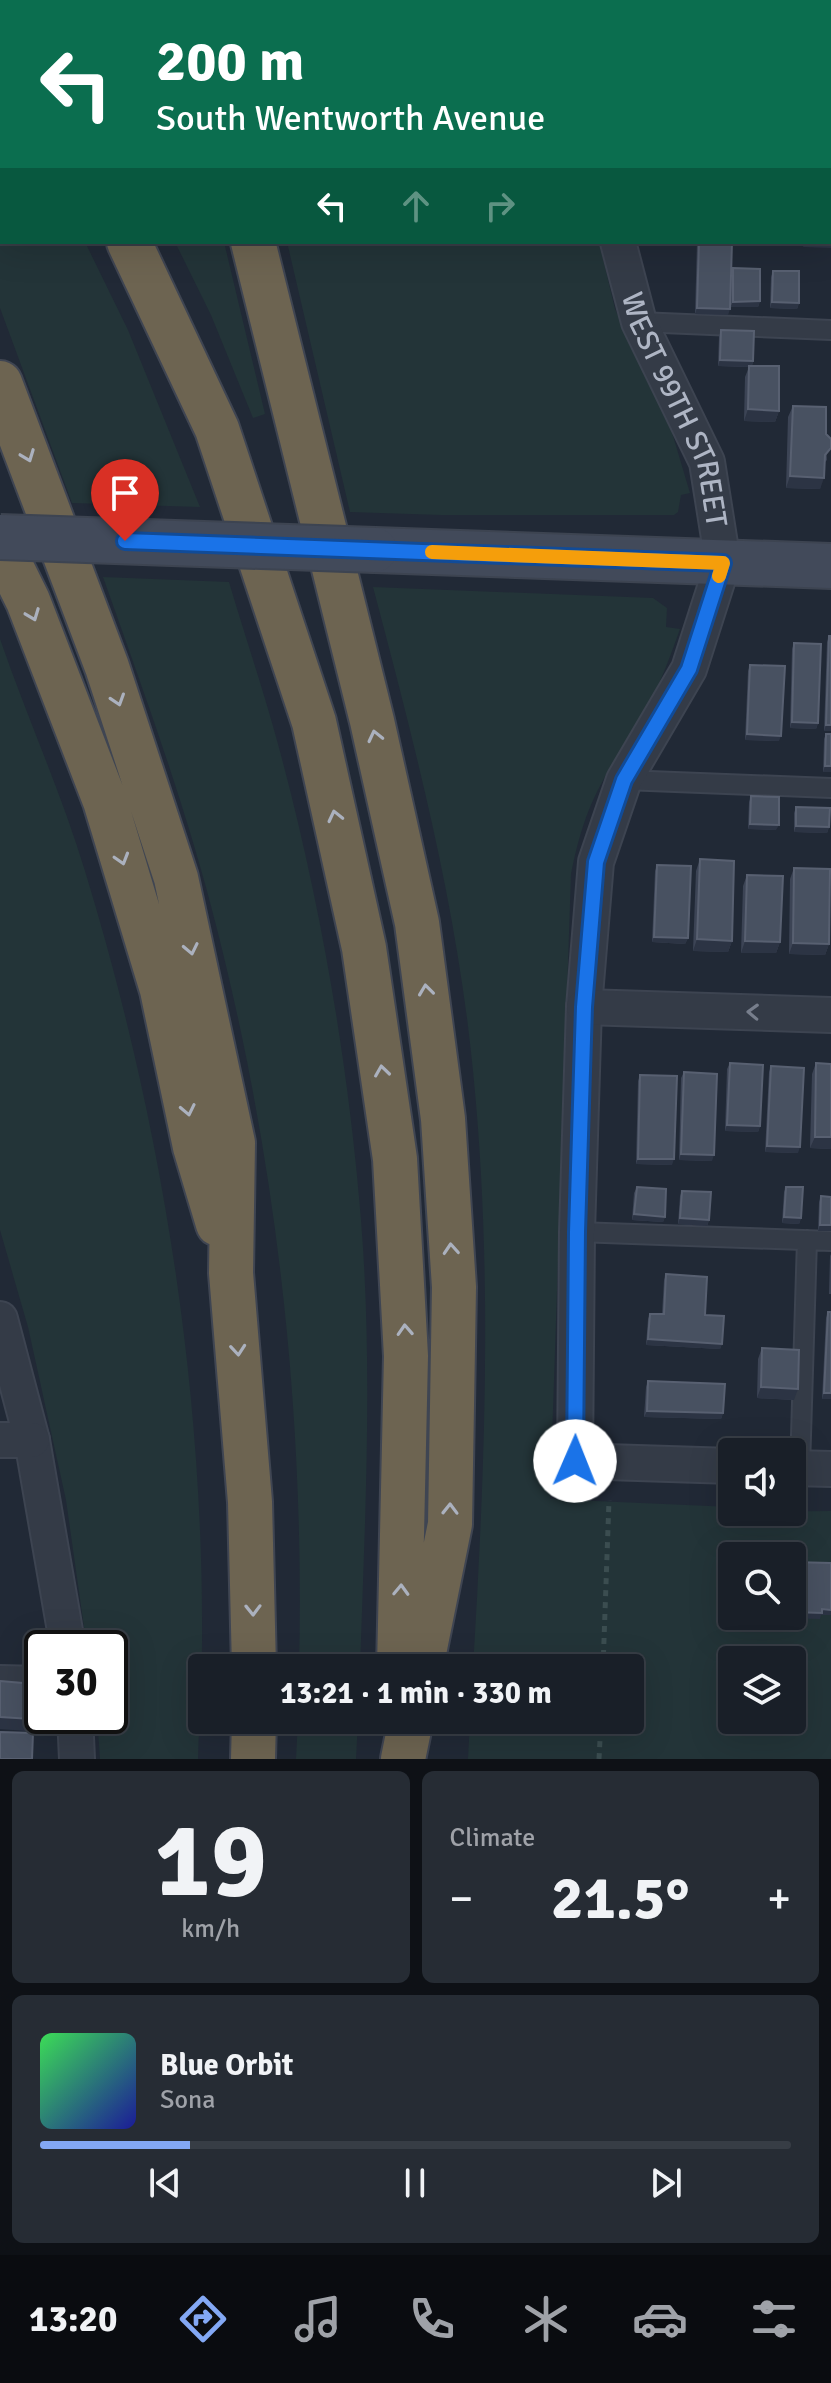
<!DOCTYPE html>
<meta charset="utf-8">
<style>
:root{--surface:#191f28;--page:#262c34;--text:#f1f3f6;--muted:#9fa2a8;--line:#373d45;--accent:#83a8f4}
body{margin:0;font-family:Signika,sans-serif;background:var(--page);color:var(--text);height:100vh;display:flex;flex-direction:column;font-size:30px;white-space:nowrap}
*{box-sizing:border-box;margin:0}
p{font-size:26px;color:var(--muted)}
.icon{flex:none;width:44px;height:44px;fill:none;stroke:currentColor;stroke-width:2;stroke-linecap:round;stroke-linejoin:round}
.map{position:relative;height:1759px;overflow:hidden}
.sheet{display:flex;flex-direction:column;gap:12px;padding:12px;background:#0e1116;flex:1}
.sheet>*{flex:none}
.hud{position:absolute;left:0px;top:0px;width:832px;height:244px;box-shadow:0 8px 32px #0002,0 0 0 2px var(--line);background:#0b6e4f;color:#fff;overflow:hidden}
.tools{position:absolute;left:718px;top:1438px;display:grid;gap:16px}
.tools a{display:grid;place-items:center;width:88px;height:88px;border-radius:8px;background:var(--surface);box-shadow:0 8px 32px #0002,0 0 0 2px var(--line);font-size:40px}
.speed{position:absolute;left:24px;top:1630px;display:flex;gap:16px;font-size:40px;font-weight:700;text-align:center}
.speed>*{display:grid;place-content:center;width:104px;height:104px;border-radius:50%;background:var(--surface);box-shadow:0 8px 32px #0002,0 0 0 2px var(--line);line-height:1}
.speed .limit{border:4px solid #111;border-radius:12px;background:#fff;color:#111}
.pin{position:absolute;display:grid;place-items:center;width:68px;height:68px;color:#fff;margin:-82px -34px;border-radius:50% 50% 50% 0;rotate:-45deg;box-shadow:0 0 8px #0007}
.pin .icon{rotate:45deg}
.me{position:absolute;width:88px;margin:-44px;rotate:1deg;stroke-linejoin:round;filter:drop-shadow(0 0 6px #0008)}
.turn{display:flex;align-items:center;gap:28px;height:168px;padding:0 24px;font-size:36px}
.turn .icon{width:104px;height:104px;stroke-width:2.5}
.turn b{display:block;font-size:56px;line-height:68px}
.lanes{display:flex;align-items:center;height:76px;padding:0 24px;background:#0003;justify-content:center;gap:40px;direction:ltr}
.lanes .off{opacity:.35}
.big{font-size:60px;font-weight:700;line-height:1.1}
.sheet .card{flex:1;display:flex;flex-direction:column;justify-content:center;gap:12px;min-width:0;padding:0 28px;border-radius:12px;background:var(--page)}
.sheet .dial{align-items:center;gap:0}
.dial b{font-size:104px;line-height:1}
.song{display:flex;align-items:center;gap:24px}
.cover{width:96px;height:96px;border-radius:12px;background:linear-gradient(135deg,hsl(130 70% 55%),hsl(240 70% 35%))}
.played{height:8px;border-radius:4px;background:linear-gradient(90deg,var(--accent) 20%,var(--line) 20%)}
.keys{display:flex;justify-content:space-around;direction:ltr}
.heat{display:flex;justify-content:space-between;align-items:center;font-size:44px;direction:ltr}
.sheet .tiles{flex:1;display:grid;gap:12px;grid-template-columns:1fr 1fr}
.card:last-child{grid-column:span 2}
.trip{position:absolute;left:188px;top:1654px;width:456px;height:80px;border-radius:8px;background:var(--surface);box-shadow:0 8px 32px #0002,0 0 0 2px var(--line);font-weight:700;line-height:80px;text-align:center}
.dock{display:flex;height:128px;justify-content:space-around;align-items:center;background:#0a0c10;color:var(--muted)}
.dock .icon{width:56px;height:56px}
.dock .current{color:var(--accent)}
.dock b{font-size:36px;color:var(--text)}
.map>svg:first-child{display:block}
.green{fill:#233438;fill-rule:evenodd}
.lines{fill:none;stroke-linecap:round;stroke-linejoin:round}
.lane-casing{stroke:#3d4451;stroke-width:22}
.street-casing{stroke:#3d4451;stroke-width:38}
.secondary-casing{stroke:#3d4451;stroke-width:48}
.highway-casing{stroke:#3f4552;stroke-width:48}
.path{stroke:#3b4d50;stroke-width:5;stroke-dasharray:6 6;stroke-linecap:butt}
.lane{stroke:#343b47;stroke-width:18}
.street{stroke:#343b47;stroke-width:34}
.secondary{stroke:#424a5a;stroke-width:44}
.highway{stroke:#6d6451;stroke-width:44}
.secondary-bridge-casing{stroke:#3d4451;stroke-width:48;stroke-linecap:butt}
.secondary-bridge{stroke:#424a5a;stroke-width:44}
.wall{fill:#3c4455}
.shaded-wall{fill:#2c3444}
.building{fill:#485161;stroke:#586071;stroke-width:2}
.oneway{stroke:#abb1be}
.oneway2{stroke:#777e8c}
.route-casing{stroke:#114b97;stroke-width:20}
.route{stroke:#1a73e8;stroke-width:14}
.slow{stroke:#f59e0b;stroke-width:14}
.labels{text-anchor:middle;stroke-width:8;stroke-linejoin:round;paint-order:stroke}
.street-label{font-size:30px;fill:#aeb5c4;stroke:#1a202c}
</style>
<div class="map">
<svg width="831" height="1759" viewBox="0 0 831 1759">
<rect width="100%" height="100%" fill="#212936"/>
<path class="green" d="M0,91L2,242H85L128,330L200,507L72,503L0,308Z
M175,242H224L265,414L253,418L211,315Z
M287,242H599L615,309L668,419L690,493L681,495L678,512L674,515H441L350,512Z
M103,577L229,582C245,636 263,689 278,744C320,899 348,1060 361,1220C373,1369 365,1519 360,1668H299C305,1420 278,1169 217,929C187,809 144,693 103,577Z
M373,587L653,598L667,608L666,627L680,629C669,660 658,690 641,719C625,745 607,770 594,798C583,822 576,848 571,874L550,1499L732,1507V1512L831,1511V1759H468L470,1720H630V1668H473C485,1469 493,1270 473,1071C457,906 415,746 373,587ZM732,1556H792V1616H732ZM732,1660H792V1720H732Z
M0,639C27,717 61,792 85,871C161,1119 204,1385 202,1644C202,1683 199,1721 198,1759H100L97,1716H110V1648H87L66,1500L28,1327L0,1230Z
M298,1720H358L356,1759H296Z"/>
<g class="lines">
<g class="lane-casing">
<path id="lane" d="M390,2V0
M639,322L831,330
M624,780L831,788
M577,1232L831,1241
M800,1468L807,1240
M0,1675L42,1676"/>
</g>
<g class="street-casing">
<g id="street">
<path d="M625,2V0"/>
<path d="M830,101H831"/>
<path id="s1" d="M618,242L639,322L707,462L723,563L689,669L624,780L596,862L584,1007L577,1232L575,1461L732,1466"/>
<path d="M584,1007L831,1015"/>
<path d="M0,1319L32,1440L68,1648"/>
<path d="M0,1440H32"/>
<path d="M792,1468L831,1469"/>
<path d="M75,1716L77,1759"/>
</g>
</g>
<g class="secondary-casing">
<path id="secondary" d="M375,550L831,566"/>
</g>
<g class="highway-casing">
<path id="highway" d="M215,0V2
M0,15L2,18
M129,242L217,429L314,722L364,948L395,1159L406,1356L399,1668
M253,242L372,721L417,923L443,1119L454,1287L450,1524L421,1668
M0,383L107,667L176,878L233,1143L231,1273L250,1502L254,1668
M0,544L28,601L105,801L162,990L195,1147L218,1224
M253,1759L254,1720
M403,1759L411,1720"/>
</g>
<path class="path" d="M603,1668L609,1500
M599,1759L601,1720"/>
<use href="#lane" class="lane"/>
<use href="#street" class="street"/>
<use href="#secondary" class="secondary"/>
<use href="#highway" class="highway"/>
<g class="secondary-bridge-casing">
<path id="secondary-bridge" d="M0,537L375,550"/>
</g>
<use href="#secondary-bridge" class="secondary-bridge"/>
</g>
<path class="wall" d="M697,242H732L728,315L695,314Z
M733,268L760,301L758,307H730L731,274Z
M773,271L799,303L797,309L770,308L771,277Z
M721,330L753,361L752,366L779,411L775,422L744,421L745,377L749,367L718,366L719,336Z
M793,406L826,434L827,460L825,462L820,489L786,488L788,417Z
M829,636H831V731H824L827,642Z
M794,643L818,723L816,729L790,728L792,649Z
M750,665L779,741L745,740L748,671Z
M826,734H831V772H823L824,739Z
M751,796L776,830L748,829L749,802Z
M796,807L829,827L827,833L794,832V813Z
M700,859L732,941L728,952L693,951L696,871Z
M657,865L688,938L685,944L652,942L655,871Z
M794,868L829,944L825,955L789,954L790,879Z
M747,875L780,942L776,953H741L743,886Z
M730,1063L760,1126L758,1132L725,1131L727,1069Z
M816,1063L831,1149L810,1148L812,1074Z
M771,1066L798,1153L765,1152L769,1072Z
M684,1072L712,1161L679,1160L681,1078Z
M640,1075L672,1165L636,1164L638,1081Z
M637,1187L665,1217L663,1222L632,1220L634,1193Z
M786,1187L801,1218L799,1224L782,1223L784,1192Z
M682,1191L709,1220L707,1226L678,1224L680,1196Z
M821,1196L831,1197V1231H818L819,1202Z
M831,1254V1294H829L830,1256Z
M666,1274L705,1315L722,1344L720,1349L646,1345L648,1319L650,1314H662L664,1280Z
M828,1312H831V1399H822L826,1318Z
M762,1348L794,1400L757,1398L758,1359Z
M648,1381L723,1413L721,1419L644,1417L646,1387Z"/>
<path class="shaded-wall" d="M805,242H831V248L803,247Z
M760,301L758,307H730L733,302Z
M772,302L799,303L797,309L770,308Z
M697,308L730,309L728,315L695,314Z
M720,360L753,361L751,367L718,366Z
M748,409L779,411L775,422L744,421Z
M790,476L824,478L820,489L786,488Z
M792,722L818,723L816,729L790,728Z
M826,725H831V731H824Z
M747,734L781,736L779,741L745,740Z
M825,766H831V772H823Z
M750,824L779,825L776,830L748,829Z
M796,826L829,827L827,833L794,832Z
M654,937L688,938L685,944L652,942Z
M697,939L732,941L728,952L693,951Z
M745,941L780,942L776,953H741Z
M793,943L829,944L825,955L789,954Z
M727,1125L760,1126L758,1132L725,1131Z
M815,1137H831V1149L810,1148Z
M767,1146L800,1147L798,1153L765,1152Z
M681,1154L714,1155L712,1161L679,1160Z
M638,1159H674L672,1165L636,1164Z
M634,1214L665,1217L663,1222L632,1220Z
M784,1217L801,1218L799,1224L782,1223Z
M680,1218L709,1220L707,1226L678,1224Z
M820,1225H831V1231H818Z
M648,1339L722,1344L720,1349L646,1345Z
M761,1387L798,1389L794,1400L757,1398Z
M824,1393H831V1399H822Z
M647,1411L723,1413L721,1419L644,1417Z
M822,1609L831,1610V1615H821L820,1619L779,1618V1616H792V1612Z
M0,1717L31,1719L27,1731L0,1729Z"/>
<path class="building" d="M433,0H561L560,2H433Z
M676,0H706V2H676Z
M710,0H740V2H710Z
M747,0H782V2H747Z
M811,0H831V28L830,2H811Z
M830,168H831V242H824H830Z
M699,242H732L730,309L697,308Z
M733,268L760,269V301L733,302Z
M773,271H799V303L772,302Z
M721,330L754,331L753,361L720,360Z
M749,366H779V411L748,409Z
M793,406L826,407V434L831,439V448L825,455L824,478L790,476Z
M829,636H831V725H826Z
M794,643L821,644L818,723L792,722Z
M750,665L785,666L781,736L747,734Z
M826,734H831V766H825Z
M751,796L779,797V825L750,824Z
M796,807L830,808L829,827L796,826Z
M700,859L734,861L732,941L697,939Z
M657,865L691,866L688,938L654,937Z
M794,868L830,869L829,944L793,943Z
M747,875L783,876L780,942L745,941Z
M730,1063L763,1065L760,1126L727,1125Z
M816,1063L831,1064V1137H815Z
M771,1066L804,1068L800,1147L767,1146Z
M684,1072L717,1074L714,1155L681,1154Z
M640,1075L677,1076L674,1159H638Z
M637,1187L666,1189L665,1217L634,1214Z
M786,1187H803L801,1218L784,1217Z
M682,1191L711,1192L709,1220L680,1218Z
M821,1196L831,1197V1225H820Z
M666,1274L707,1277L705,1315L724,1316L722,1344L648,1339L650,1314H664Z
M828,1312H831V1393H824Z
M762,1348L799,1350L798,1389L761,1387Z
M648,1381L725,1384L723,1413L647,1411Z
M792,1562L831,1563V1610L822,1609V1613L792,1612Z
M0,1681L34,1684L31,1719L0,1717Z
M0,1732L33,1733L32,1759H0Z"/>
<defs><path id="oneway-chevron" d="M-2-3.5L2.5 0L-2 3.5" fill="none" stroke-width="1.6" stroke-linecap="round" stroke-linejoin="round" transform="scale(2)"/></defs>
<g class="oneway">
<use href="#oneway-chevron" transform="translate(28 456) rotate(69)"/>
<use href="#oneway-chevron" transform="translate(33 615) rotate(69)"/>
<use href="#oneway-chevron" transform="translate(118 700) rotate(72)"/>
<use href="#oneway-chevron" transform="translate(375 736) rotate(-103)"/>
<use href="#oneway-chevron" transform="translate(335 816) rotate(-103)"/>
<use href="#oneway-chevron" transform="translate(122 859) rotate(73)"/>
<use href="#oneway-chevron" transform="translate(191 949) rotate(78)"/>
<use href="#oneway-chevron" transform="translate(426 990) rotate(-97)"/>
<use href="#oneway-chevron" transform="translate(382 1071) rotate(-98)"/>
<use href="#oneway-chevron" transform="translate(188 1110) rotate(78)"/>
<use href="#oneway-chevron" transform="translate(451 1249) rotate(-94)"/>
<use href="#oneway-chevron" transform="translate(405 1330) rotate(-93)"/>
<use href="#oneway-chevron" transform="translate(238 1350) rotate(85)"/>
<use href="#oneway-chevron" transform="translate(450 1509) rotate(-89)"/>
<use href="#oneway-chevron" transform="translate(401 1590) rotate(-88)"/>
<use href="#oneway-chevron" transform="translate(253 1610) rotate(89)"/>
</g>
<use class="oneway2" href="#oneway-chevron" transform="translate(753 1012) rotate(-178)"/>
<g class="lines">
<g class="route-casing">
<path id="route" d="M125,541L723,563L689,669L624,780L596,862L584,1007L577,1232L575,1461"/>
</g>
<use href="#route" class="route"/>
<path class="slow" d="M432,552L723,563L719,576"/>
</g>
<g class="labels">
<g class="street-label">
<text dy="10" stroke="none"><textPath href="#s1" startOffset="178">WEST 99TH STREET</textPath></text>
</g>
</g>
</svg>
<div class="tools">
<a><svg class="icon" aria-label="sound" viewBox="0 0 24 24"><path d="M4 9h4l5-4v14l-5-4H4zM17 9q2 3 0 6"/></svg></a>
<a><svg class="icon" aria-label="search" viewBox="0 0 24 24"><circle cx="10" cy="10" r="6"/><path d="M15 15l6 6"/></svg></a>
<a><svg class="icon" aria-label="layers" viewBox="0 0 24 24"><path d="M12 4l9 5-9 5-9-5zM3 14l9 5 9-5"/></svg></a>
</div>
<div class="speed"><div class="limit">30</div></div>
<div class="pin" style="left:125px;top:541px;background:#d93025"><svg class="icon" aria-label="arrive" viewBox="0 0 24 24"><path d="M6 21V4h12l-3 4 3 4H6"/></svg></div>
<svg class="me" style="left:575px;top:1461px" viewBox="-20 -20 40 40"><circle r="19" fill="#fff"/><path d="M0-13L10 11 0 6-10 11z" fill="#1a73e8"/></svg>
<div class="trip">13:21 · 1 min · 330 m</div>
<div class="hud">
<div class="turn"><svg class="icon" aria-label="left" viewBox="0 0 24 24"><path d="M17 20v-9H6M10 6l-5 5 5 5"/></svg><div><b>200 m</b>South Wentworth Avenue</div></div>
<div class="lanes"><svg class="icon" aria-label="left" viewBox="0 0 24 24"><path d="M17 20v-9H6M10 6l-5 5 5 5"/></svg><svg class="icon off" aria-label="ahead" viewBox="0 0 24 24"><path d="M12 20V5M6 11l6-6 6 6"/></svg><svg class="icon off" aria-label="right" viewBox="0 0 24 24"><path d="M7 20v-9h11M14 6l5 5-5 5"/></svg></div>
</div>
</div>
<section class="sheet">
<div class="tiles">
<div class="card dial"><b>19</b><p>km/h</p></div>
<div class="card"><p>Climate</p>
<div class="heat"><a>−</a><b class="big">21.5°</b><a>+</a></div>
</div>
<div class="card">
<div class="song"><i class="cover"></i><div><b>Blue Orbit</b><p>Sona</p></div></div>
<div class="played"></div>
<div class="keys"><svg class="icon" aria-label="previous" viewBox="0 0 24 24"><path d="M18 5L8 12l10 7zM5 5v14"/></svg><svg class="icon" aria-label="pause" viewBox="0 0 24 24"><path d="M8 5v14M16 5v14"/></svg><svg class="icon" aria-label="next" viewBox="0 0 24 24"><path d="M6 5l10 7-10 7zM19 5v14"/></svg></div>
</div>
</div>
</section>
<nav class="dock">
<b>13:20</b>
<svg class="icon current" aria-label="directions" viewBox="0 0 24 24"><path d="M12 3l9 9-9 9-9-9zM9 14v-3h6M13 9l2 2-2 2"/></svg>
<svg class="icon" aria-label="music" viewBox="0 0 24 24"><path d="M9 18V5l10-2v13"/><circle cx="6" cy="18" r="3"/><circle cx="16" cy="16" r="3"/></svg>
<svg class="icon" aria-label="phone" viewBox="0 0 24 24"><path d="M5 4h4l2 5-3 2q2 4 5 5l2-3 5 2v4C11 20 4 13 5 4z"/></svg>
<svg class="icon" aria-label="climate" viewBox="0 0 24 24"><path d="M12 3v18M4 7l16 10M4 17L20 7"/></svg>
<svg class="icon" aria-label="car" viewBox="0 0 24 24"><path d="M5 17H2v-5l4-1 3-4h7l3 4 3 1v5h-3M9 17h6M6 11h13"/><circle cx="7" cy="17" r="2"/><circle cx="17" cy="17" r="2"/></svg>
<svg class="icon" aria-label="filters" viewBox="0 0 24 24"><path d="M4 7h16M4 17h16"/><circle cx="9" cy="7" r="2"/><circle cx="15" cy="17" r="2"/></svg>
</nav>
